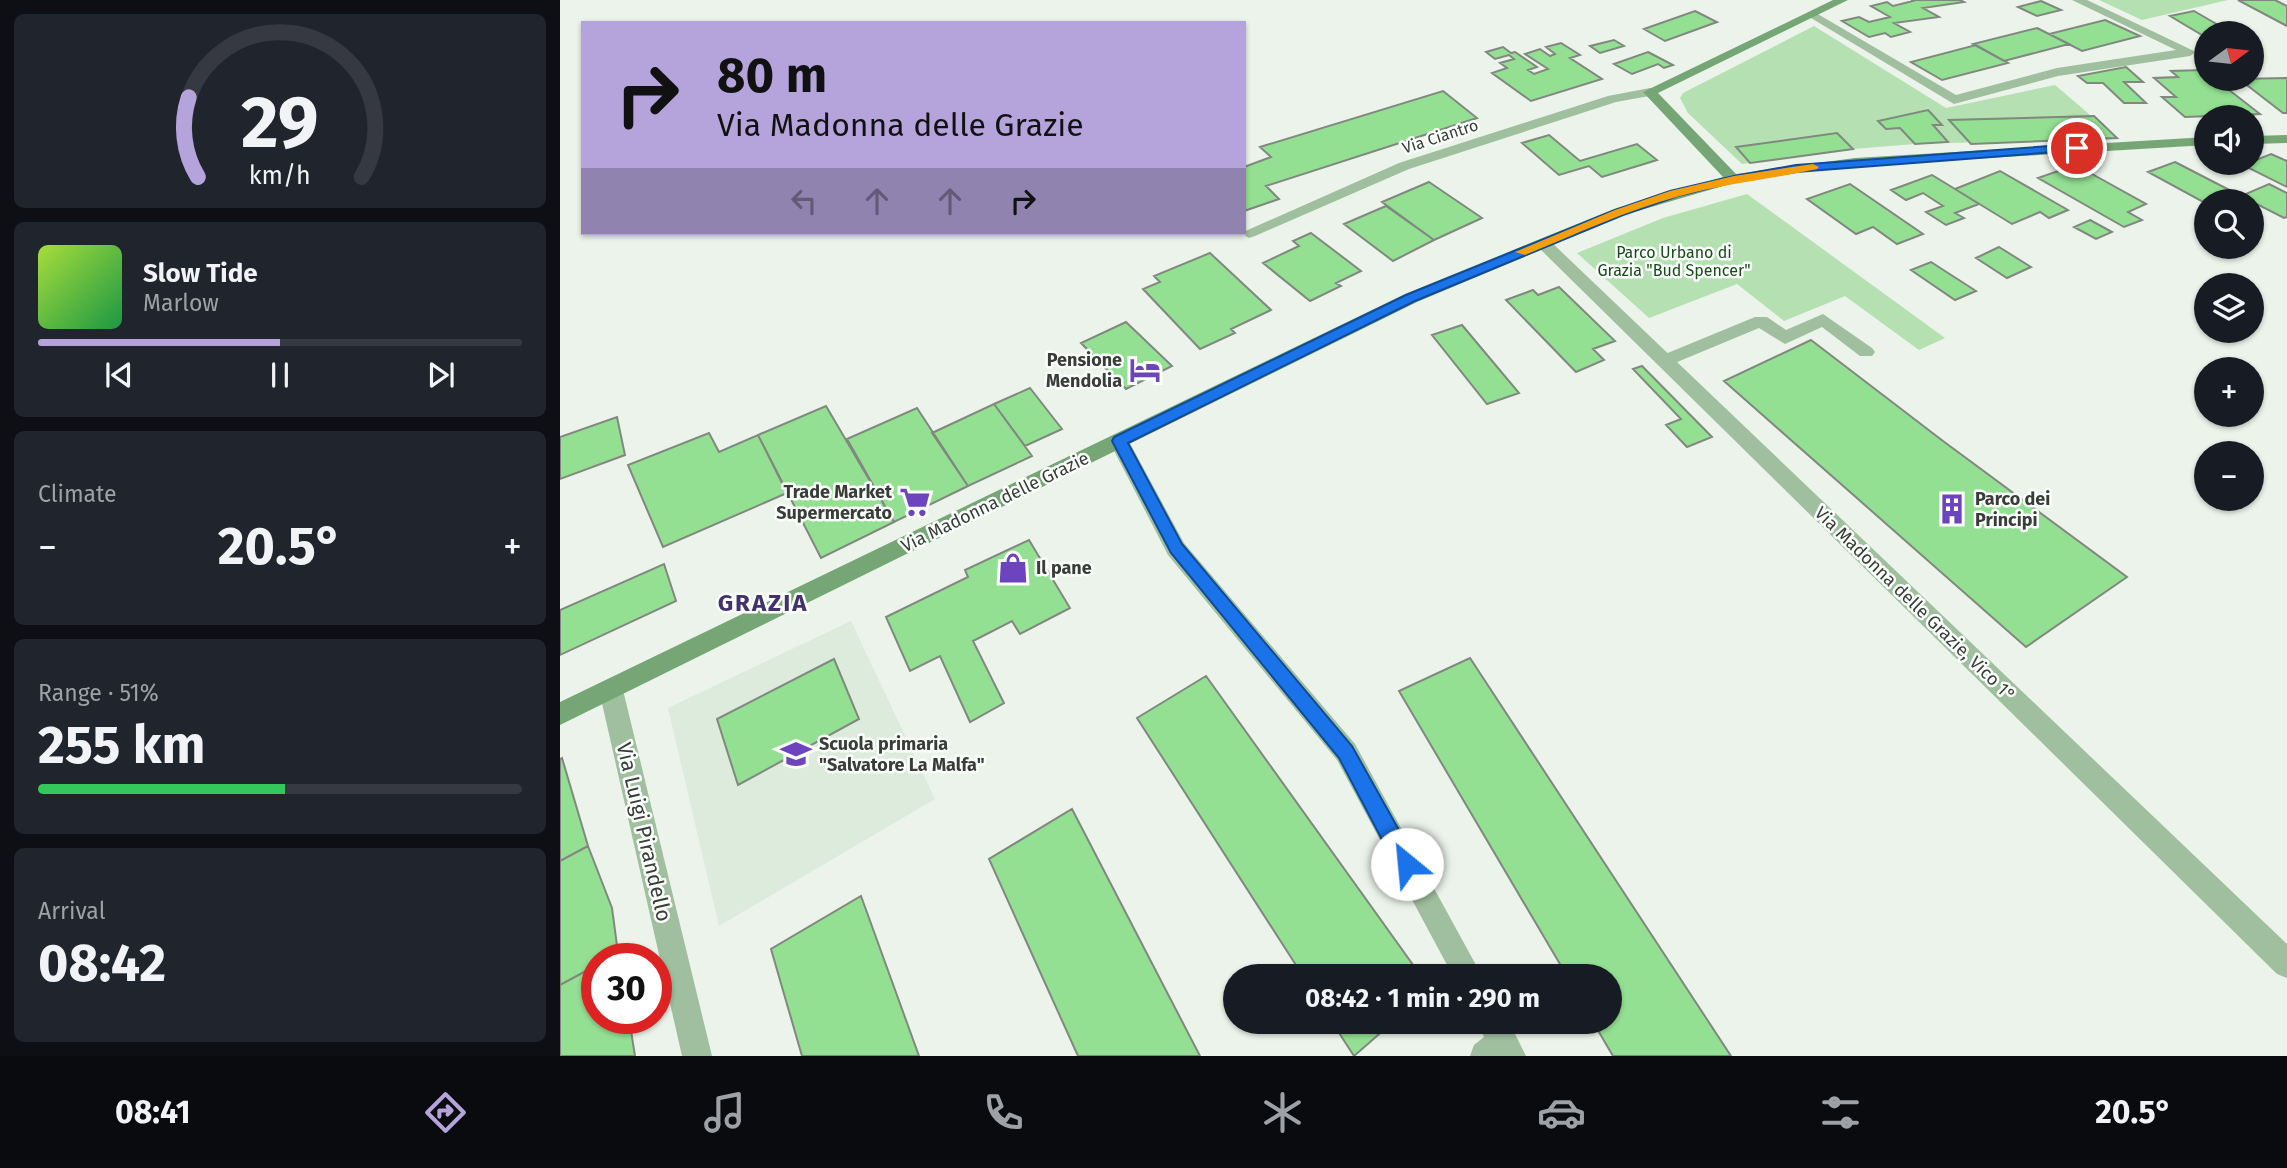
<!DOCTYPE html>
<meta charset="utf-8">
<style>
:root{--surface:#171b24;--page:#20242c;--text:#f1f3f6;--muted:#9ea1a6;--line:#363941;--accent:#b5a4dc}
body{margin:0;font-family:"Fira Sans",sans-serif;background:var(--page);color:var(--text);height:100vh;display:flex;flex-direction:column;font-size:26px;white-space:nowrap}
*{box-sizing:border-box;margin:0}
p{font-size:23px;color:var(--muted)}
.icon{flex:none;width:38px;height:38px;fill:none;stroke:currentColor;stroke-width:2;stroke-linecap:round;stroke-linejoin:round}
.map{position:relative;flex:1;overflow:hidden}
.details{display:flex;flex-direction:column;gap:14px;padding:14px;background:#0d0f14;width:560px}
.details>*{flex:none}
.guide{position:absolute;left:21px;top:21px;width:665px;height:214px;border-radius:0px;box-shadow:0 2px 5px #0004;background:#b5a4dc;color:#111;overflow:hidden}
.needle{width:46px;rotate:75deg}
.buttons{position:absolute;left:1634px;top:21px;display:grid;gap:14px}
.buttons a{display:grid;place-items:center;width:70px;height:70px;border-radius:50%;background:var(--surface);box-shadow:0 2px 5px #0004;font-size:35px}
.speed{position:absolute;left:21px;top:943px;display:flex;gap:14px;font-size:35px;font-weight:700;text-align:center}
.speed>*{display:grid;place-content:center;width:91px;height:91px;border-radius:50%;background:var(--surface);box-shadow:0 2px 5px #0004;line-height:1}
.speed .limit{border:10px solid #d22;background:#fff;color:#111}
.pin{position:absolute;display:grid;place-items:center;width:60px;height:60px;color:#fff;margin:-30px;border:4px solid #fff;border-radius:50%;box-shadow:0 2px 7px #0007}
.me{position:absolute;width:77px;margin:-38px;rotate:332deg;stroke-linejoin:round;filter:drop-shadow(0 0 5px #0008)}
.turn{display:flex;align-items:center;gap:24px;height:147px;padding:0 21px;font-size:32px}
.turn .icon{width:91px;height:91px;stroke-width:2.5}
.turn b{display:block;font-size:49px;line-height:60px}
.lanes{display:flex;align-items:center;height:66px;padding:0 21px;background:#0003;justify-content:center;gap:35px;direction:ltr}
.lanes .off{opacity:.35}
.big{font-size:52px;font-weight:700;line-height:1.1}
.details .widget{flex:1;display:flex;flex-direction:column;justify-content:center;gap:10px;min-width:0;padding:0 24px;border-radius:10px;background:var(--page)}
.details .dial{align-items:center;gap:0}
.dial svg{height:182px;overflow:visible;fill:none;stroke:var(--line);stroke-width:7;stroke-linecap:round;text-anchor:middle}
.dial text{fill:var(--text);stroke:none}
.song{display:flex;align-items:center;gap:21px}
.cover{width:84px;height:84px;border-radius:10px;background:linear-gradient(135deg,hsl(80 70% 55%),hsl(140 70% 35%))}
.played{height:7px;border-radius:4px;background:linear-gradient(90deg,var(--accent) 50%,var(--line) 50%)}
.keys{display:flex;justify-content:space-around;direction:ltr}
.heat{display:flex;justify-content:space-between;align-items:center;font-size:38px;direction:ltr}
.charge{height:10px;border-radius:5px;background:linear-gradient(90deg,#34c759 51%,var(--line) 0)}
.trip{position:absolute;left:663px;top:964px;width:399px;height:70px;border-radius:35px;background:var(--surface);box-shadow:0 2px 5px #0004;font-weight:700;line-height:70px;text-align:center}
.menu{display:flex;height:112px;justify-content:space-around;align-items:center;background:#090b0e;color:var(--muted)}
.menu .icon{width:49px;height:49px}
.menu .active{color:var(--accent)}
.menu b{font-size:32px;color:var(--text)}
main{display:flex;flex:1;min-height:0}
.map>svg:first-child{display:block}
.built{fill:#ddebdc}
.green{fill:#b4e0b2}
.building{fill:#94e093;stroke:#818880;stroke-width:2}
.lines{fill:none;stroke-linecap:round;stroke-linejoin:round}
.lane{fill:#9fbf9e;fill-rule:evenodd}
.street{fill:#9fbf9e;fill-rule:evenodd}
.secondary{fill:#76a675;fill-rule:evenodd}
.route{fill:#1a73e8;stroke:#114b97;stroke-width:2}
.slow{fill:#f59e0b}
.labels{text-anchor:middle;stroke-width:5;stroke-linejoin:round;paint-order:stroke}
.far-street-label{font-size:16px;fill:#393c38;stroke:#fbfffb}
.far-park-label{font-size:16px;fill:#184b1a;stroke:#fbfffb}
.poi-label{font-size:18px;font-weight:bold;fill:#393c38;stroke:#fbfffb;text-anchor:start}
.street-label{font-size:18px;fill:#393c38;stroke:#fbfffb}
.near-street-label{font-size:21px;fill:#393c38;stroke:#fbfffb}
.district-label{font-size:24px;font-weight:bold;letter-spacing:2px;fill:#42316d;stroke:#fbfffb}
</style>
<main>
<section class="details">
<div class="widget dial"><svg viewBox="0 0 100 80">
<path d="M14 69A42 42 0 1 1 86 69"/>
<path d="M14 69A42 42 0 0 1 10 34" stroke="#b5a4dc"/>
<text x="50" y="56" font-size="32" font-weight="700">29</text>
<text x="50" y="72" font-size="11">km/h</text>
</svg></div>
<div class="widget">
<div class="song"><i class="cover"></i><div><b>Slow Tide</b><p>Marlow</p></div></div>
<div class="played"></div>
<div class="keys"><svg class="icon" aria-label="previous" viewBox="0 0 24 24"><path d="M18 5L8 12l10 7zM5 5v14"/></svg><svg class="icon" aria-label="pause" viewBox="0 0 24 24"><path d="M8 5v14M16 5v14"/></svg><svg class="icon" aria-label="next" viewBox="0 0 24 24"><path d="M6 5l10 7-10 7zM19 5v14"/></svg></div>
</div>
<div class="widget"><p>Climate</p>
<div class="heat"><a>−</a><b class="big">20.5°</b><a>+</a></div>
</div>
<div class="widget"><p>Range · 51%</p><b class="big">255 km</b><div class="charge"></div></div>
<div class="widget"><p>Arrival</p><b class="big">08:42</b></div>
</section>
<div class="map">
<svg width="1727" height="1056" viewBox="0 0 1727 1056">
<rect width="100%" height="100%" fill="#ebf3ea"/>
<path class="built" d="M291,621L375,799L159,926L108,708Z"/>
<path class="green" d="M1539,0H1668L1582,20Z
M1254,26L1386,108L1495,85L1557,138L1355,144L1293,149L1182,164L1128,113L1120,98L1123,93Z
M1187,194L1385,338L1359,350L1285,296L1224,321L1177,284L1089,318L1017,253L1103,218Z"/>
<path class="building" d="M1351,0H1400L1404,2L1363,8L1379,17L1334,23L1350,32L1331,37L1325,33L1309,37L1282,21L1299,17L1309,22L1330,17L1311,6L1327,2L1333,6L1353,1Z
M1678,0H1715L1727,6V26Z
M1481,1L1501,10L1477,16L1458,7Z
M1135,11L1157,22L1105,41L1084,29Z
M1634,11L1672,33H1647V38L1610,16Z
M1545,20L1580,36L1522,51L1489,34Z
M1477,28L1509,44L1444,61L1413,44Z
M1054,40L1064,46L1040,53L1030,46Z
M1001,43L1020,55L1010,58L1042,79L971,101L932,73L947,68L940,63L954,59L949,55L935,59L926,52L943,47L951,53L955,52L977,67L968,70L974,74L988,69L965,54L980,49L990,56L995,54L986,47Z
M1416,45L1448,63L1382,80L1351,62Z
M1088,52L1113,65L1104,68L1098,64L1072,74L1054,64Z
M1566,67L1583,82H1564L1586,103H1564L1543,83H1527L1518,76Z
M1644,70L1647,79H1655L1700,114L1625,117L1602,97H1616L1594,78L1618,77L1611,71Z
M1727,78V113H1723L1679,79Z
M883,91L917,118L706,186L719,199L684,211V167L711,157L700,147Z
M1368,110L1382,125H1373L1388,142L1355,144L1340,128L1326,129L1318,121Z
M1534,116L1557,138L1411,144L1389,120Z
M1277,133L1293,149L1190,163L1176,147Z
M989,135L1020,161L1077,144L1097,160L1042,177L1029,166L999,175L962,143Z
M1711,154L1727,161V187L1683,165Z
M1615,162L1681,196L1691,201H1647V204L1588,172Z
M1523,169L1586,204L1568,212L1582,220L1564,227L1478,178L1501,170L1509,174Z
M1440,171L1508,210L1489,218L1480,212L1452,224L1395,189Z
M1372,175L1395,189L1419,204L1395,213L1404,218L1386,225L1366,212L1383,206L1363,193L1346,200L1331,190Z
M869,182L922,218L874,240L822,202Z
M1290,184L1363,234L1337,244L1313,227L1296,234L1247,199Z
M1709,184L1727,193V217L1724,218L1681,196Z
M826,206L874,240L833,261L784,224Z
M1530,220L1552,232L1536,239L1514,227Z
M751,233L801,271L776,283L781,286L750,301L703,263L739,246L733,241Z
M1439,247L1471,267L1447,278L1416,258Z
M650,253L711,310L671,329L675,333L640,349L583,289L600,282L594,276Z
M1371,262L1416,291L1395,300L1351,270Z
M999,287L1055,341L1033,349L1044,360L1016,372L946,300L973,290L978,295Z
M566,322L612,366L566,389L521,343Z
M902,325L959,393L927,404L872,335Z
M1251,340L1383,441L1567,577L1466,647L1164,381Z
M1082,366L1152,437L1127,447L1106,425L1121,419L1073,369Z
M470,388L502,429L465,446L434,404Z
M434,404L472,456L408,486L372,433Z
M266,406L334,522L261,558L198,435Z
M357,408L408,486L334,522L287,439Z
M57,417L65,455L0,479V437Z
M149,433L159,452L198,435L227,493L103,547L68,465Z
M469,540L510,608L460,634L452,621L413,641L444,703L410,722L380,656L350,671L326,617L408,577L405,570Z
M104,564L116,601L0,655V610Z
M910,658L1171,1056H1053L1033,1022H1050V976H1007L839,691Z
M274,659L299,719L178,785L157,719Z
M646,676L861,976H743L577,718Z
M2,758L28,846L0,861V759Z
M512,809L640,1056H518L429,859Z
M28,846L52,908L58,953L47,959H37V965L0,985V861Z
M301,896L359,1056H242L211,949Z
M37,965V1018H69L75,1056H0V985Z
M772,1022H833L794,1056Z"/>
<g class="lines">
<path class="lane" d="M1512,0H1527L1636,52L1630,56L1498,76L1394,104L1246,15L1256,13L1396,95L1497,68L1616,50Z
M1263,314L1312,348L1315,352L1312,356H1300L1262,327L1225,344L1199,328L1110,365L1104,367L1095,361L1098,357L1195,317H1207L1226,330Z"/>
<path class="street" d="M1090,88L1095,89V95L1056,102L849,169L695,236L689,238L681,233L839,163L1048,96Z
M983,238L989,240L1727,944V978L1717,974L977,246L975,243Z
M559,434L566,436L624,543L795,744L922,976H893L777,760L608,555L549,441L552,436Z
M51,679L59,683L63,690L152,1056H122L39,690L43,683Z
M917,1022H949L966,1056H910L914,1045L924,1037Z"/>
<path class="secondary" d="M1273,0H1288L1098,93L1176,174L1295,158L1647,137V145L1295,166L1236,173L1173,183L1064,215L857,302L0,725V702L845,294L1054,209L1163,177L1083,92Z
M1727,135V143L1692,144V136Z"/>
</g>
<path class="route" d="M1517,144L1521,145V150L1236,172L1174,182L1118,196L1063,215L855,301L568,443L622,544L792,746L854,857L857,864L854,872L847,875L839,872L779,758L611,553L552,441L554,437L846,295L1055,210L1110,191L1174,176L1236,165Z"/>
<path class="slow" d="M1253,164L1259,167L1257,169C1212,179 1166,183 1120,196C1067,210 1016,234 965,255L955,252L1055,210L1110,191L1174,176Z"/>
<defs>
<g id="hotel-bare" transform="scale(2.415)"><path d="M-6-4.5h1.5V1H6V5H4.5V3h-9V5H-6ZM-4 0a1.8 1.8 0 1 1 3.6 0ZM.5 0V-2.5h3Q6-2.5 6 0Z" fill="#6c44bd" stroke="#fbfffb" stroke-width="2.5" paint-order="stroke"/></g>
<g id="supermarket-bare" transform="scale(2.415)"><path d="M-6-5.5h2.5l.6 2H6L4.5 2H-2.5L-4.4-4H-6ZM-1.5 3.2a1.3 1.3 0 1 0 .1 0ZM3 3.2a1.3 1.3 0 1 0 .1 0Z" fill="#6c44bd" stroke="#fbfffb" stroke-width="2.5" paint-order="stroke"/></g>
<g id="building-bare" transform="scale(2.415)"><path d="M-4-6H4V6H1V3H-1V6H-4ZM-2.5-4.3h1.7v1.8h-1.7ZM.8-4.3h1.7v1.8H.8ZM-2.5-1h1.7V.8h-1.7ZM.8-1h1.7V.8H.8Z" fill="#6c44bd" stroke="#fbfffb" stroke-width="2.5" paint-order="stroke"/></g>
<g id="shop-bare" transform="scale(2.415)"><path d="M-5-2.5h2.3a2.7 3.5 0 0 1 5.4 0H5L5.5 6h-11ZM-1.5-2.5h3a1.5 2.3 0 0 0-3 0Z" fill="#6c44bd" stroke="#fbfffb" stroke-width="2.5" paint-order="stroke"/></g>
<g id="school-bare" transform="scale(2.415)"><path d="M0-5L7-2L0 1L-7-2ZM-4 1L0 2.5L4 1V4Q0 6-4 4Z" fill="#6c44bd" stroke="#fbfffb" stroke-width="2.5" paint-order="stroke"/></g>
</defs>
<g fill-rule="evenodd">
<use href="#hotel-bare" x="585" y="370"/>
<use href="#supermarket-bare" x="355" y="502"/>
<use href="#building-bare" x="1392" y="509"/>
<use href="#shop-bare" x="453" y="568"/>
<use href="#school-bare" x="236" y="754"/>
</g>
<g class="labels">
<g class="far-street-label">
<text transform="translate(880 136) rotate(-18)" y="6">Via Ciantro</text>
</g>
<g class="far-park-label">
<text x="1114" y="258">Parco Urbano di<tspan x="1114" dy="18">Grazia "Bud Spencer"</tspan></text>
</g>
<g class="poi-label">
<text x="562" y="366" text-anchor="end">Pensione<tspan x="562" dy="21">Mendolia</tspan></text>
<text x="332" y="498" text-anchor="end">Trade Market<tspan x="332" dy="21">Supermercato</tspan></text>
<text x="1415" y="505">Parco dei<tspan x="1415" dy="21">Principi</tspan></text>
<text x="476" y="574">Il pane</text>
<text x="259" y="750">Scuola primaria<tspan x="259" dy="21">"Salvatore La Malfa"</tspan></text>
</g>
<g class="street-label">
<text transform="translate(435 502) rotate(-26)" y="6">Via Madonna delle Grazie</text>
<text transform="translate(1355 604) rotate(44)" y="6">Via Madonna delle Grazie, Vico 1°</text>
</g>
<g class="near-street-label">
<text transform="translate(84 832) rotate(77)" y="7">Via Luigi Pirandello</text>
</g>
<g class="district-label">
<text x="203" y="611">GRAZIA</text>
</g>
</g>
</svg>
<div class="buttons">
<a><svg class="needle" viewBox="-14 -14 28 28"><path d="M0-13l5 13h-10z" fill="#e53935"/><path d="M0 13l5-13h-10z" fill="#9ea1a6"/></svg></a>
<a><svg class="icon" aria-label="sound" viewBox="0 0 24 24"><path d="M4 9h4l5-4v14l-5-4H4zM17 9q2 3 0 6"/></svg></a>
<a><svg class="icon" aria-label="search" viewBox="0 0 24 24"><circle cx="10" cy="10" r="6"/><path d="M15 15l6 6"/></svg></a>
<a><svg class="icon" aria-label="layers" viewBox="0 0 24 24"><path d="M12 4l9 5-9 5-9-5zM3 14l9 5 9-5"/></svg></a>
<a>+</a>
<a>−</a>
</div>
<div class="speed"><div class="limit">30</div></div>
<div class="pin" style="left:1517px;top:148px;background:#d93025"><svg class="icon" aria-label="arrive" viewBox="0 0 24 24"><path d="M6 21V4h12l-3 4 3 4H6"/></svg></div>
<svg class="me" style="left:847px;top:864px" viewBox="-20 -20 40 40"><circle r="19" fill="#fff"/><path d="M0-13L10 11 0 6-10 11z" fill="#1a73e8"/></svg>
<div class="trip">08:42 · 1 min · 290 m</div>
<div class="guide">
<div class="turn"><svg class="icon" aria-label="right" viewBox="0 0 24 24"><path d="M7 20v-9h11M14 6l5 5-5 5"/></svg><div><b>80 m</b>Via Madonna delle Grazie</div></div>
<div class="lanes"><svg class="icon off" aria-label="left" viewBox="0 0 24 24"><path d="M17 20v-9H6M10 6l-5 5 5 5"/></svg><svg class="icon off" aria-label="ahead" viewBox="0 0 24 24"><path d="M12 20V5M6 11l6-6 6 6"/></svg><svg class="icon off" aria-label="ahead" viewBox="0 0 24 24"><path d="M12 20V5M6 11l6-6 6 6"/></svg><svg class="icon" aria-label="right" viewBox="0 0 24 24"><path d="M7 20v-9h11M14 6l5 5-5 5"/></svg></div>
</div>
</div>
</main>
<nav class="menu">
<b>08:41</b>
<svg class="icon active" aria-label="directions" viewBox="0 0 24 24"><path d="M12 3l9 9-9 9-9-9zM9 14v-3h6M13 9l2 2-2 2"/></svg>
<svg class="icon" aria-label="music" viewBox="0 0 24 24"><path d="M9 18V5l10-2v13"/><circle cx="6" cy="18" r="3"/><circle cx="16" cy="16" r="3"/></svg>
<svg class="icon" aria-label="phone" viewBox="0 0 24 24"><path d="M5 4h4l2 5-3 2q2 4 5 5l2-3 5 2v4C11 20 4 13 5 4z"/></svg>
<svg class="icon" aria-label="climate" viewBox="0 0 24 24"><path d="M12 3v18M4 7l16 10M4 17L20 7"/></svg>
<svg class="icon" aria-label="car" viewBox="0 0 24 24"><path d="M5 17H2v-5l4-1 3-4h7l3 4 3 1v5h-3M9 17h6M6 11h13"/><circle cx="7" cy="17" r="2"/><circle cx="17" cy="17" r="2"/></svg>
<svg class="icon" aria-label="filters" viewBox="0 0 24 24"><path d="M4 7h16M4 17h16"/><circle cx="9" cy="7" r="2"/><circle cx="15" cy="17" r="2"/></svg>
<b>20.5°</b>
</nav>
